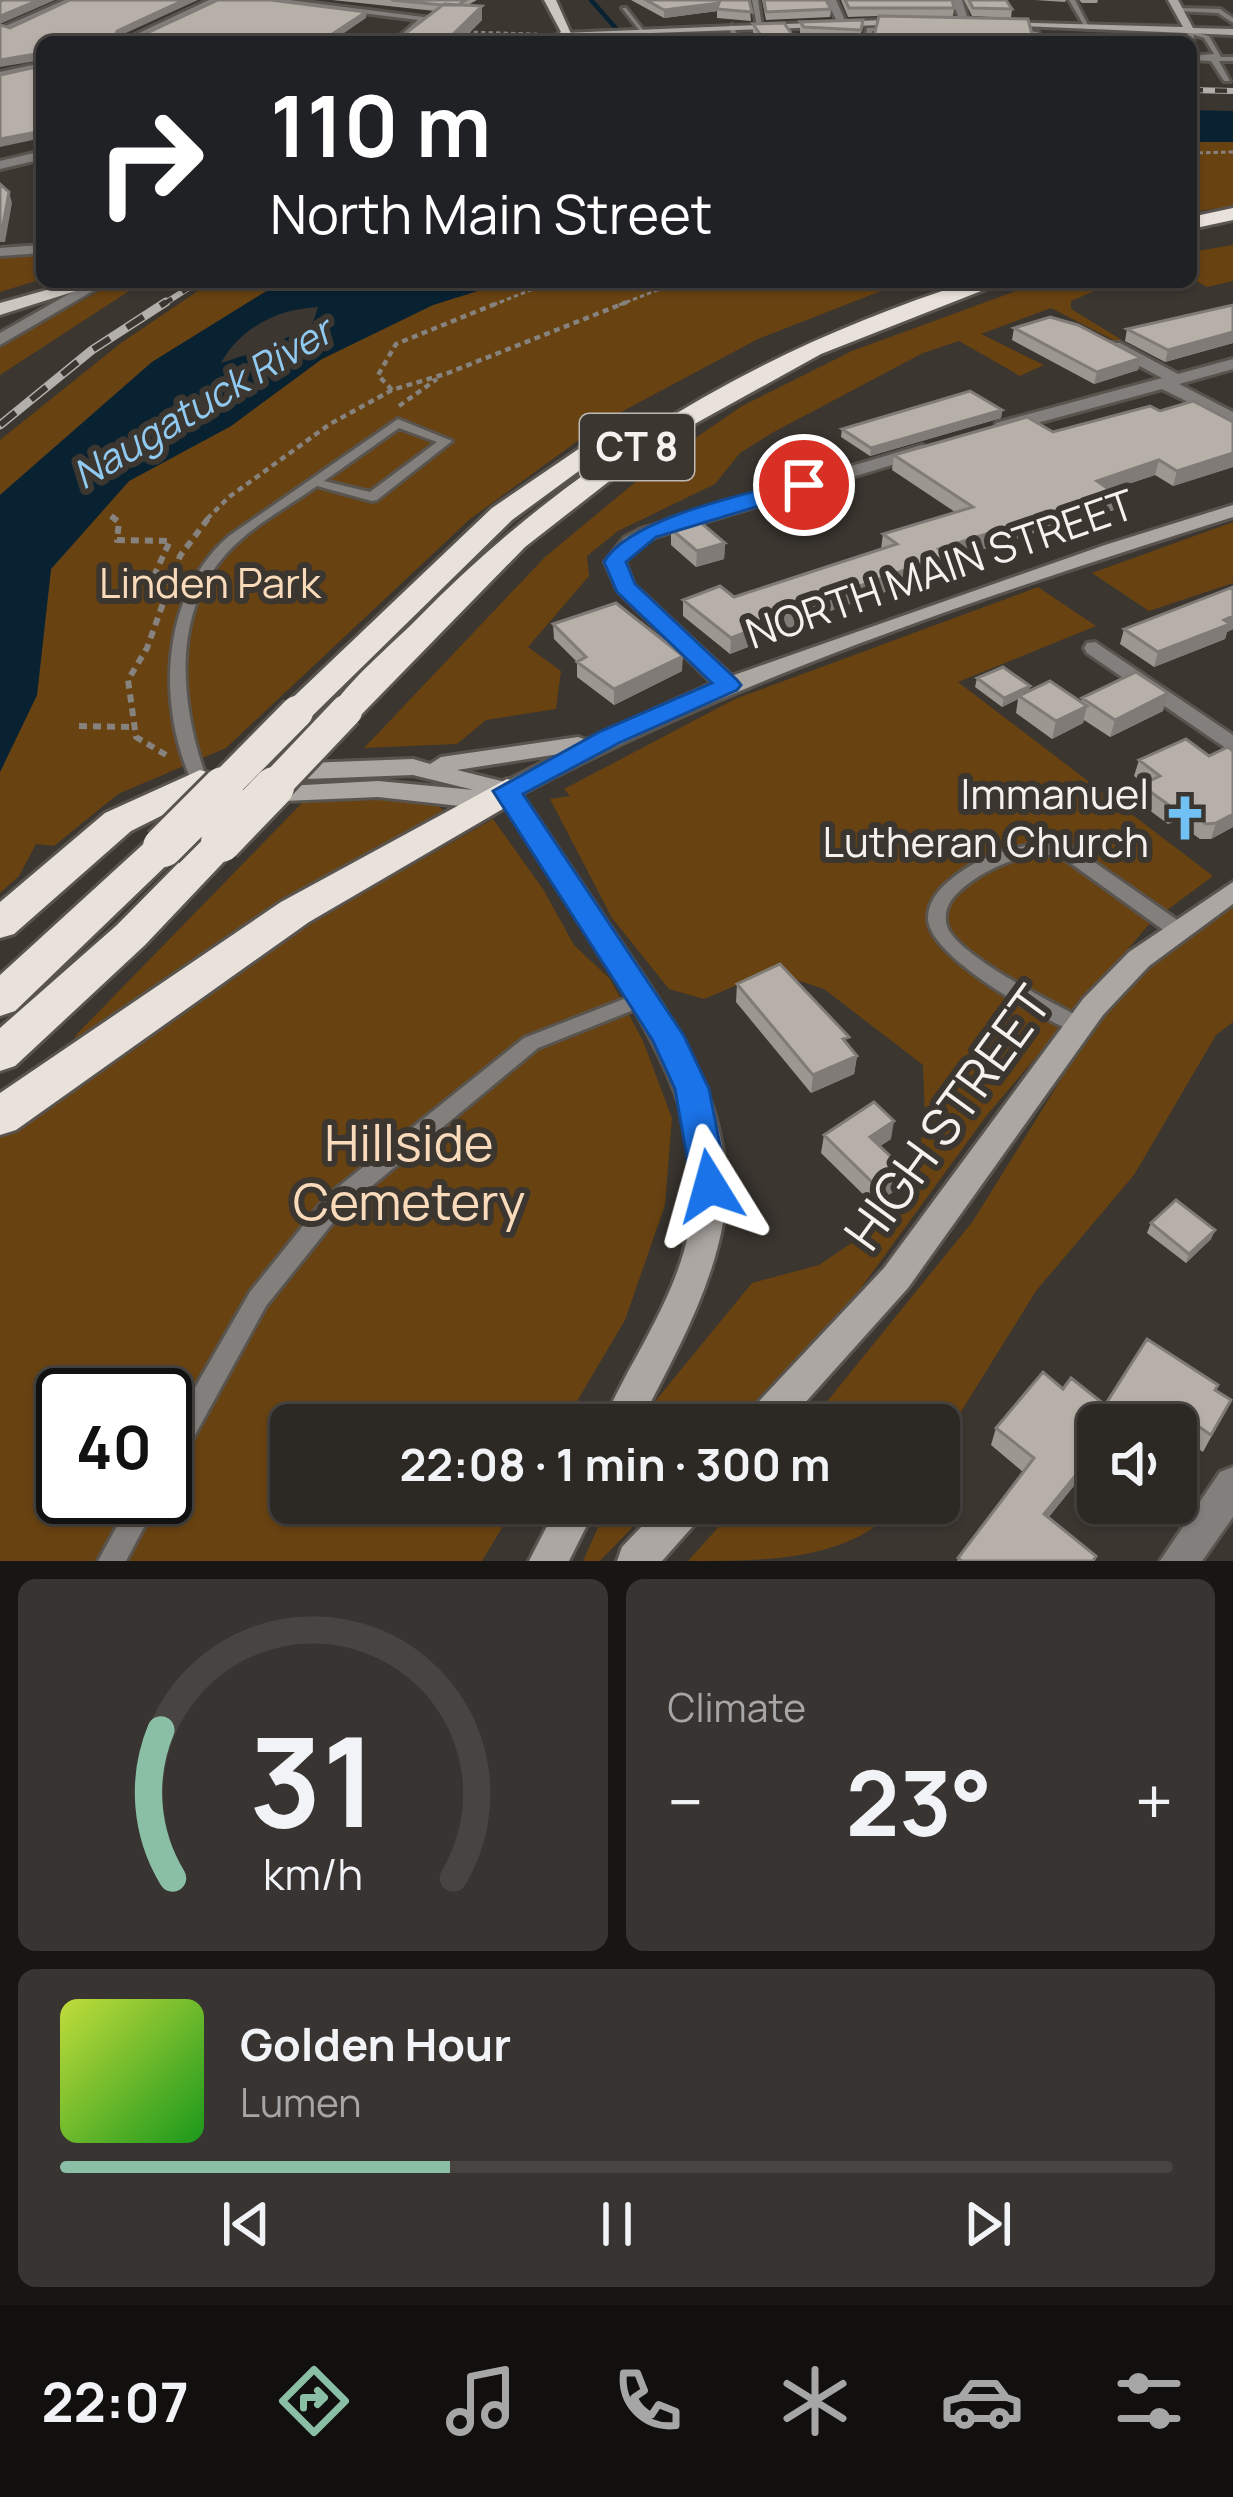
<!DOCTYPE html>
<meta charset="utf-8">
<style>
:root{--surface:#2c2824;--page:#383431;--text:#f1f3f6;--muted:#a6a6a6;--line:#484441;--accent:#8abfa5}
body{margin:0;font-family:Manrope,sans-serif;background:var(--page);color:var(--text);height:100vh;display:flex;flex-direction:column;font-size:45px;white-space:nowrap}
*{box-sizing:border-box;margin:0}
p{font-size:39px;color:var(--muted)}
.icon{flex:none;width:66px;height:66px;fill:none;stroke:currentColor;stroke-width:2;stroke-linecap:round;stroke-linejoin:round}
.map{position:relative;height:1561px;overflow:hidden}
.panel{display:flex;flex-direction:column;gap:18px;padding:18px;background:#181614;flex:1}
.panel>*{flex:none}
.banner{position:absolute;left:36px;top:36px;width:1161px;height:252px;border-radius:18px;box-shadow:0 3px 9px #0004,0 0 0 3px var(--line);background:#202124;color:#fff;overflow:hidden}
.tools{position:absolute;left:1077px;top:1404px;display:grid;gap:24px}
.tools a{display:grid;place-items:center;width:120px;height:120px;border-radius:18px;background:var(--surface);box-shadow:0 3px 9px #0004,0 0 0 3px var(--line);font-size:60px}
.speed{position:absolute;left:36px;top:1368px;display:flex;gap:24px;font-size:60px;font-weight:700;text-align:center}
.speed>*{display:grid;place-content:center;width:156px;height:156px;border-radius:50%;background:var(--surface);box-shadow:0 3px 9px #0004,0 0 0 3px var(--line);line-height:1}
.speed .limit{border:6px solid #111;border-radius:18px;background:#fff;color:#111}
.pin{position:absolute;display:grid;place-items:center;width:102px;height:102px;color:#fff;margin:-51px;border:6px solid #fff;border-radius:50%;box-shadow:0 3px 12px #0007}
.me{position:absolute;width:132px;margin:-66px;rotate:352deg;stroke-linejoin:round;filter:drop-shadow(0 0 9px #0008)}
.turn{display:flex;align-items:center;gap:42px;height:252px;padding:0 36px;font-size:54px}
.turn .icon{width:156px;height:156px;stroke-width:2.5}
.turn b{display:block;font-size:84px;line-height:102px}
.big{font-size:90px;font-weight:700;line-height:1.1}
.panel .widget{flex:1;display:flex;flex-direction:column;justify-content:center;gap:18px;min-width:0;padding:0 42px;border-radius:18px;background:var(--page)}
.panel .dial{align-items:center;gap:0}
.dial svg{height:312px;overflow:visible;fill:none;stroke:var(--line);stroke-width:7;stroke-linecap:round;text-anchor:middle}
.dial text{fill:var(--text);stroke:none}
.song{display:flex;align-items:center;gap:36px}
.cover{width:144px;height:144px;border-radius:18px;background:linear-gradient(135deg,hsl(70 70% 55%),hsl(120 70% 35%))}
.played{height:12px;border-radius:6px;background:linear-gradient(90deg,var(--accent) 35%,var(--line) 35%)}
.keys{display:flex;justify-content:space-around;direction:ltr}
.heat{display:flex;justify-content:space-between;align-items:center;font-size:66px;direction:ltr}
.panel .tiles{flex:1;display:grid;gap:18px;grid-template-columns:1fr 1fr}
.widget:last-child{grid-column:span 2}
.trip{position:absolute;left:270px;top:1404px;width:690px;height:120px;border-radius:18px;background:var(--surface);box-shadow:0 3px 9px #0004,0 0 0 3px var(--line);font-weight:700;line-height:120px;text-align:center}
.dock{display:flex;height:192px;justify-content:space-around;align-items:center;background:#12100e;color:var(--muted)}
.dock .icon{width:84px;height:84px}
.dock .on{color:var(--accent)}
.dock b{font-size:54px;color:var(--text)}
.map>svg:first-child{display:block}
.green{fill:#684211;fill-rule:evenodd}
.water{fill:#092232;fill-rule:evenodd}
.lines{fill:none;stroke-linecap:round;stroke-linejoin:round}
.stream{stroke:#092232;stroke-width:4.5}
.lane-casing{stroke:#59544e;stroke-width:6}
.street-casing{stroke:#59544e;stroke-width:6}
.secondary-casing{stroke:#59544e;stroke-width:6}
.primary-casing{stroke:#59544e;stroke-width:6}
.highway-casing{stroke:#59544e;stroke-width:6}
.path-far2{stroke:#86827d;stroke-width:3;stroke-dasharray:4.5 3;stroke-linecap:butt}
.path-far1{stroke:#86827d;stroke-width:4.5;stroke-dasharray:6 4.5;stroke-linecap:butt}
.path{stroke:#86827d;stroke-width:6;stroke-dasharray:8 6;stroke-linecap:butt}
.lane{fill:#827f7c;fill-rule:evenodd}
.street{fill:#827f7c;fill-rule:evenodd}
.secondary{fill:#aca7a3;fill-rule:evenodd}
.primary{fill:#ccc6c0;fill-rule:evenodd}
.highway{fill:#e9e2db;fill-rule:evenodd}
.rail-far1-casing{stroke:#b3afab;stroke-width:6}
.rail-casing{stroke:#b3afab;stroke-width:9}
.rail-far1{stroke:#3b3630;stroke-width:4.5;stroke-dasharray:12;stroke-linecap:butt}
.rail{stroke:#3b3630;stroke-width:6;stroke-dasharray:20;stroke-linecap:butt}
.highway-bridge-far1-casing{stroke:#59544e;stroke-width:38;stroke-linecap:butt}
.highway-bridge-casing{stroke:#59544e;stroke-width:46;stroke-linecap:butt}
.highway-bridge-far1{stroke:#e9e2db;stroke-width:32}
.highway-bridge{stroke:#e9e2db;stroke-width:40}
.wall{fill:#9d9791}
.shaded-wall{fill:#807b76}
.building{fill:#b7b0a9;stroke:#807b76;stroke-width:3}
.route{fill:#1a73e8;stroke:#114b97;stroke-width:3}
.labels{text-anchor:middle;stroke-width:12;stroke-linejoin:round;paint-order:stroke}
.far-water-label{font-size:39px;font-style:italic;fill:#90caf1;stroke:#3b3630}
.shield{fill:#3b3630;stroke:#bdb9b5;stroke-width:3}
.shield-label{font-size:39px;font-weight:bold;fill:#f5f1ee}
.street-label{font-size:42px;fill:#f5f1ee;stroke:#3b3630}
.park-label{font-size:42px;fill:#f9daba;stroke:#3b3630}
.poi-label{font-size:42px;fill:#f5f1ee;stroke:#3b3630;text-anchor:end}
.near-street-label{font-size:51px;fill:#f5f1ee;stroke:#3b3630}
.near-park-label{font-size:51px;fill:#f9daba;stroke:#3b3630}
</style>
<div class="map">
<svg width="1233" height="1561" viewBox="0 0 1233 1561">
<rect width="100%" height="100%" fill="#3b3630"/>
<path class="green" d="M1191,142H1233V206L1191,212Z
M1233,245V281L1207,287L1191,278V252Z
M42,255V279L0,292V257Z
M115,282H143L0,375V347Z
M211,282H281L152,362L0,495V440L121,343Z
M506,282H904L758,339L608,419L470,519L226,748L118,794L54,846L36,844L19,876L0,893V772L37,695L51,569L129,481L231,426L321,359L433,305Z
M1116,282L1071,301V309L1122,340L1115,341L1051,308L981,334L1044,365L1020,376L959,341L923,353L772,433L740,453L715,484L618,531L587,556L589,576L528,647L561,671L556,709L486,720L457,744L364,748L545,557L656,465L742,406L852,351L1038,283Z
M1233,522V583L1149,611L1092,573Z
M1038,587L1096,626L958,682L1213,876L1151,922L987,1115L853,1299L732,1425H643L652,1405L752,1283L819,1265L911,1203L925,1117L923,1065L824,989L770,971L704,999L669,989L612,918L550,799L570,796L564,789L735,699Z
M375,796L433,802L445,811L208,955L70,1053L76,1035L304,801Z
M493,819L543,889L574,945L610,979L643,1041L672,1118L665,1205L625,1320L563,1425H291V1503H517L482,1561H0V1135L261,951ZM63,1395H165V1497H63Z
M1233,903V1022L1216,1035L1134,1175L1036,1291L939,1447V1425H808L973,1221L1099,1018L1156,956Z
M609,1503H656L600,1561H583Z
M740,1503H902C850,1561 771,1561 688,1561Z"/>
<path class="water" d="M1191,110L1233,111V142H1191Z
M281,282H506L433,305L322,359L231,426L129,481L51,569L37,695L0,772V495L152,362ZM318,307L313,323L270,347L221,363C241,327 278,309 318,307Z"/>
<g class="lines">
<path class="stream" d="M591,0L628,42"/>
<g class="lane-casing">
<path id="lane" d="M752,0H758L762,27L757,26Z
M1069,0H1075L1090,29H1086Z
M622,8H626L644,31H640Z
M1179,8L1220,9L1233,18V23L1218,13L1177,11Z
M732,25L742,42H734L729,27Z
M896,27L898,30L872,31V42H864L867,28Z
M1014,30L1038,32L1043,42H1035L1033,35L1012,33Z
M1188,30L1209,36L1221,57H1233V61H1219L1230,81H1224L1211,61L1191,60V56L1214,54L1204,38L1194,35L1193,43L1187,42Z
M398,419L452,441L377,500L372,501L317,486C285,509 245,529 221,560C170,621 182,713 208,782L206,786H194C156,708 160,595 229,536ZM399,428L437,442L370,492L324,481Z
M1052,842L1074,848L1183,924L1185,929L1183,934H1169L1062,857C1035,850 1005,861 981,875C964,886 940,902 947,926C957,956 1057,1005 1087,1021L1090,1026L1087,1031L1080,1034C1044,1021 932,959 928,920C927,904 938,890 949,881C978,856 1015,845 1052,842Z
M624,999L631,1001L634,1006L631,1011L538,1048L343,1210L266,1306L174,1473L165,1476V1440L250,1292L327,1196L524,1038Z
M133,1497H160L126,1561H98Z"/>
</g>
<g class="street-casing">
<path id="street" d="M65,0H78L10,30L1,28Z
M209,0H222L133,42H120Z
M258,0H289L431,18L404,42H393L418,20Z
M826,0H836L847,25H839Z
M952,0H962L970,26L961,24Z
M42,63V69L0,78V72Z
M42,151V159L0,169V161Z
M42,245V253L0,256V248Z
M90,282H108L0,345V333Z
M1108,343H1120L1178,374L1233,359V369L1179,384L1233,412V424L1162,389L1008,431H996V423L1162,378L1108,349Z
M922,445L931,450L928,454L655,537L638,546L625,562L634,585L736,680L739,685L736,690H720L618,591L605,562L624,538L641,529Z
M1095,642L1233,735V753L1087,653L1084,648L1087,643Z
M1233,1467V1517L1202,1561H1160L1220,1472Z"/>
</g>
<g class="secondary-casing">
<path id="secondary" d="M1168,0H1178L1193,28L1233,29V35L996,25L1001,22L1183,27Z
M907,19L910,24L568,36L563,33Z
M1233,505V517C991,594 746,674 521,794C552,839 582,885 613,931C671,1017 741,1112 723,1223C710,1295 672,1360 639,1425H602C627,1366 666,1314 684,1251C717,1135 655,1040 595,946C564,898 533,849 501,800L469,807L378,797L260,802L248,794L251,788L378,781L474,790L413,775L280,780L268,772L280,764L413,759L430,764L441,757L578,737L587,740L720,680L1105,545ZM559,754L505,782L457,770Z
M1233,882V904L1149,966L1103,1015L908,1288L785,1425H743L748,1413L884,1268L1083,999L1129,952Z
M559,1503H598L569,1561H529Z
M664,1503H708L702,1516L662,1561H617L622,1547Z"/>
</g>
<g class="primary-casing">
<path id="primary" d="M544,0H556L572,36L561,42H546L561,32Z
M75,282H104L0,315V303Z"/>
</g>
<g class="highway-casing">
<path id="highway" d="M1233,208V220L1191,229V217Z
M970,282H1004L821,354L653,447L525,547L358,718H334L329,711C352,677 388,648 417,619C574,459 757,349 970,282Z
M608,429L621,437L617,443L512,520L309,719H285L280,712L285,705L492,508Z
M200,770L213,774L218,782L213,790L131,831L14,934L0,938V902L105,813Z
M507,779L520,783L525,791L520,799L309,922L16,1130L0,1135V1093L281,902Z
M221,829L234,833L240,842L234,851L145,945L15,1066L0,1071V1028L117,925L208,833Z
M163,834L176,838L182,847L176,856L15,1011L0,1016V975L150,838Z"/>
</g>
<path class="path-far2" d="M466,32L537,34
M1191,153L1233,152
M798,282H827
M493,305L551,282
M619,305L678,282"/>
<path class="path-far1" d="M392,390L378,375L396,344L500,302
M399,406L437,379
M111,516L115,519
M207,519L229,497L330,424L392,390L448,373L627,302"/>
<path class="path" d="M111,516L119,522L117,540L170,541L152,580H169
M79,726L134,727
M166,755L136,737L128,680L147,648L180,556L210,516"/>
<use href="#lane" class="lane"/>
<use href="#street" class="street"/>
<use href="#secondary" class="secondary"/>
<use href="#primary" class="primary"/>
<use href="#highway" class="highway"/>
<g class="rail-far1-casing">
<path id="rail-far1" d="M1191,90L1233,91
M162,305L198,282"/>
</g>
<g class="rail-casing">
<path id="rail" d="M0,425L92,350L166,302"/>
</g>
<use href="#rail-far1" class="rail-far1"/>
<use href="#rail" class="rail"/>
<g class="highway-bridge-far1-casing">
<path id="highway-bridge-far1" d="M220,790L297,712
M271,790L346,711"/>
</g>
<g class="highway-bridge-casing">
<path id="highway-bridge" d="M221,842L274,787
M163,847L223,787"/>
</g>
<use href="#highway-bridge-far1" class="highway-bridge-far1"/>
<use href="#highway-bridge" class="highway-bridge"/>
</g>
<path class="wall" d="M332,0H477L468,5L482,6V20L460,42H394L435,11Z
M631,0H749L751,21L717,18V11L664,18Z
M762,0H826L831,9L830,17L766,20Z
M841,0H952L954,8L953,16H902L1034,42H873L878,16L848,17Z
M964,0H1006L1012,9L1011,18L972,16Z
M1035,0H1066L1065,2Z
M1079,0H1098L1097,3H1082Z
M863,20L860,41L803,38L800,33V22Z
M753,24L793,36V42H758L753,34Z
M1233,305V343L1165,362L1125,341L1127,329Z
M1014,328L1141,358L1138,370L1094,384L1012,340Z
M1002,410L1001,418L870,456L841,437L842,429Z
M1160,411L1233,422V467L1173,486L1155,475L1110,490L1117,495L1114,510L1087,518L1085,526L1050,538L1040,531L947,561L946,571L807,619V624L730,654L683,616V600L734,597L881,549L883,534L955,512L892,470L894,455L1053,432Z
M671,529L725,543L724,559L696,567L671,545Z
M1233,587V629L1227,632L1225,639L1154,667L1120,644L1124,629Z
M553,624L682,671L614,705L577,677V662L554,639Z
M977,678L1030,686L1029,691L1081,702L1082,698L1163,711L1110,737L1084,720L1083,723L1052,739L1016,713L1018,699L1002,707L975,687Z
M1139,760L1233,827L1211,839H1200L1175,821L1168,824L1137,801L1141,785L1144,784L1134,776Z
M737,984L848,1045L857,1056L854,1074L811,1093L736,1002Z
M824,1135L891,1139L880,1146L904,1169L900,1187L874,1205L821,1153Z
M1151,1223L1215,1230L1211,1239L1186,1263L1147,1233Z
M1063,1389L1105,1405L1216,1390L1231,1400L1203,1452L1186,1441L1180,1453L1176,1450V1425H1098V1456L1048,1518L1094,1561H957L1023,1472L991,1445L996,1428Z"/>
<path class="shaded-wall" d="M39,0H55L0,24V16Z
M184,0H198L115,38L117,31Z
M719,3L718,11L664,18V10Z
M482,6V20L460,42H445Z
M366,12V18L331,42H320Z
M42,53V60L0,67V60Z
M42,131V138L0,147V139Z
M9,192L12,203L5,242H0V231Z
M1233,332V343L1165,362L1168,350Z
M1141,358L1138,370L1094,384L1097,372Z
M1002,410L1001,418L870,456L871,448Z
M1233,453V467L1173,486L1177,471Z
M1159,460L1155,475L1093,496L1097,481Z
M1117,495L1114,510L1087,518L1085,526L1050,538L1053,523L1081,505Z
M1043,516L1040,531L947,561L946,571L807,619V624L730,654L731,638L805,605L939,549Z
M725,543L724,559L696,567L697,551Z
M1233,616V629L1227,632L1225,639L1154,667L1158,652Z
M683,656L682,671L614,705V689Z
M1030,686L1028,695L1019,696L1018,699L1002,707L1004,698Z
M1168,693L1163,711L1110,737L1115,720Z
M1087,706L1083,723L1052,739L1056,721Z
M1180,805L1175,821L1168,824L1173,808Z
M1233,814V827L1211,839L1216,823Z
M857,1056L854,1074L811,1093L813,1075Z
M894,1121L891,1139L867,1155L870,1137Z
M904,1169L900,1187L874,1205L877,1187Z
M1215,1230L1211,1239L1186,1263L1189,1254Z
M1098,1448V1456L1037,1531L1044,1514Z"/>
<path class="building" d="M4,0H39L0,16V1Z
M70,0H184L117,31L115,38L134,39L218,0H271L366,12L320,42H42V53L0,60V25L10,28Z
M391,0H466L458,5H443Z
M646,0H749L752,12L717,9L719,3L664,10Z
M764,0H826L831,9L766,12Z
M845,0H952L954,8H849Z
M969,0H1006L1012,9L973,8Z
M444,4L482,6L445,42H394Z
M879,16L1028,19L1034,42H894L893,39L874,36Z
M863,20L861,30L804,27L800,22Z
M784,23L793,36L762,37L753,24Z
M623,37L628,42H608Z
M42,62V131L0,139V75L41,66Z
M0,184L9,192L2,230L0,231Z
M1233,305V332L1168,350L1127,329Z
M1050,317L1078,325L1141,358L1097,372L1014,328Z
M970,391L1002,410L871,448L842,429Z
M1193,401L1233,422V453L1177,471L1159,460L1097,481L1117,495L1081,505L1089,511L1053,523L1043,516L939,549L948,555L805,605L809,608L731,638L683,600L720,586L734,597L897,544L883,534L973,507L894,455L1027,417L1053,432L1150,406L1160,411Z
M699,521L725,543L697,551L671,529Z
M1233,587V616L1224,620L1230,624L1158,652L1124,629Z
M616,603L683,656L614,689L577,662L586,657L553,624Z
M1003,667L1030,686L1004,698L977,678Z
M1136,672L1168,693L1115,720L1082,698Z
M1050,681L1087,706L1056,721L1019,696Z
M1186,739L1209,756L1228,747L1233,751V814L1216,823L1206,824L1180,805L1173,808L1141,785L1160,776L1139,760Z
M780,964L849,1037L843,1039L857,1056L813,1075L737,984Z
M874,1102L894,1121L870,1137L904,1169L877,1187L824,1135Z
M1176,1200L1215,1230L1189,1254L1151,1223Z
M1147,1339L1218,1385L1215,1390L1231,1400L1211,1435L1195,1424L1188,1436L1176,1427V1425H1136L1124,1416L1116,1425H1098V1448L1044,1514L1096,1556L1093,1561H962L958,1558L1034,1458L996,1428L1043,1372L1063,1389L1071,1378L1105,1405Z"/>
<path class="route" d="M804,479L815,485L812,490L656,537L626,562L635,584L737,680L741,685L737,690L619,743L523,794L684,1036L709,1089L728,1186L723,1196L710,1201L698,1196L692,1186L675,1089L653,1041L493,791L601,731L712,683L617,592L604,562C629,517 754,492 804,479Z"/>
<defs>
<g id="church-bare" transform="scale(3.6)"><path d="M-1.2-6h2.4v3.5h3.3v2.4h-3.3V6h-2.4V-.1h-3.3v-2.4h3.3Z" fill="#71c1f5" stroke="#3b3630" stroke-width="2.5" paint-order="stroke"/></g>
</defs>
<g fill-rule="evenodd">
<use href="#church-bare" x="1185" y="818"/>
</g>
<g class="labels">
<g class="far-water-label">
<text transform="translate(202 403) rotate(-31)" y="14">Naugatuck River</text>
</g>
<rect class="shield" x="580" y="414" width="114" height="66" rx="9"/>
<g class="shield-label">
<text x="637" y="461">CT 8</text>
</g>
<g class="street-label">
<text transform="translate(940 569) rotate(-19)" y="15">NORTH MAIN STREET</text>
</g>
<g class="park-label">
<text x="210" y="598">Linden Park</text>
</g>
<g class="poi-label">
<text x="1149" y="809">Immanuel<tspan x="1149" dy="48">Lutheran Church</tspan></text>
</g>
<g class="near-street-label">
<text transform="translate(948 1118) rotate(-54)" y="18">HIGH STREET</text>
</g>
<g class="near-park-label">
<text x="409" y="1161">Hillside<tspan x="409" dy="59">Cemetery</tspan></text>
</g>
</g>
</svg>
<div class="tools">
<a><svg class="icon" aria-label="sound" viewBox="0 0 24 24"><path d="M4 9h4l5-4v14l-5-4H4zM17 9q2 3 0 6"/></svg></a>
</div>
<div class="speed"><div class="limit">40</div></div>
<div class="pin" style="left:804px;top:485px;background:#d93025"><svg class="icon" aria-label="arrive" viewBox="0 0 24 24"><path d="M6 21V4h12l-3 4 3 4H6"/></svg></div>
<svg class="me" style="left:710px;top:1186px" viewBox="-20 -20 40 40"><path d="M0-17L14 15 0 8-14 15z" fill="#1a73e8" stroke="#fff" stroke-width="4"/></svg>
<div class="trip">22:08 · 1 min · 300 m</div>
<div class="banner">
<div class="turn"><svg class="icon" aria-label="right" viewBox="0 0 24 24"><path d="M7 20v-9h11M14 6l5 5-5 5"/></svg><div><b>110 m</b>North Main Street</div></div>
</div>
</div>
<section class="panel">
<div class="tiles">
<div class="widget dial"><svg viewBox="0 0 100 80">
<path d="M14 69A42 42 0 1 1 86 69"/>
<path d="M14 69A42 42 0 0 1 11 31" stroke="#8abfa5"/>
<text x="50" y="56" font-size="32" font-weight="700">31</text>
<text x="50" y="72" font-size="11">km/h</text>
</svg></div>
<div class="widget"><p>Climate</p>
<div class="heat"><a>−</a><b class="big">23°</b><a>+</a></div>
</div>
<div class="widget">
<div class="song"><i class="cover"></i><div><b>Golden Hour</b><p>Lumen</p></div></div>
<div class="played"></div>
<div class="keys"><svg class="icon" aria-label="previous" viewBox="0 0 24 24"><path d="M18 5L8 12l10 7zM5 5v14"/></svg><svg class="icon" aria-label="pause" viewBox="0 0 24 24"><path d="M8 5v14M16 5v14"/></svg><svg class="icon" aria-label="next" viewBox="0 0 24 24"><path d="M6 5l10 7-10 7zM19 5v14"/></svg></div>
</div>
</div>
</section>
<nav class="dock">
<b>22:07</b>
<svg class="icon on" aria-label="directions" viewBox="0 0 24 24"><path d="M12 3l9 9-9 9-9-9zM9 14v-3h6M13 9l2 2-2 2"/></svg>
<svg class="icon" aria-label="music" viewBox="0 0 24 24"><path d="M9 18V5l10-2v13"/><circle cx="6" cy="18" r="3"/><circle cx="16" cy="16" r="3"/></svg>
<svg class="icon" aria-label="phone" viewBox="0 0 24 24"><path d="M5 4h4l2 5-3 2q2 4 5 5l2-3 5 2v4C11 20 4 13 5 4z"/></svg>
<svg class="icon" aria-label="climate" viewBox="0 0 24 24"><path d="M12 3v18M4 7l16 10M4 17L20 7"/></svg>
<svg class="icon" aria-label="car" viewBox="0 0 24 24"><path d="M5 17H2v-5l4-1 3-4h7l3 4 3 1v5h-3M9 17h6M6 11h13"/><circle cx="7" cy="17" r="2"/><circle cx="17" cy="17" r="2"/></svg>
<svg class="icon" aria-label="filters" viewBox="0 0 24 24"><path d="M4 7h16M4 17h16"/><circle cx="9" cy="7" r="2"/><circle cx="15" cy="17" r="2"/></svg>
</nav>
